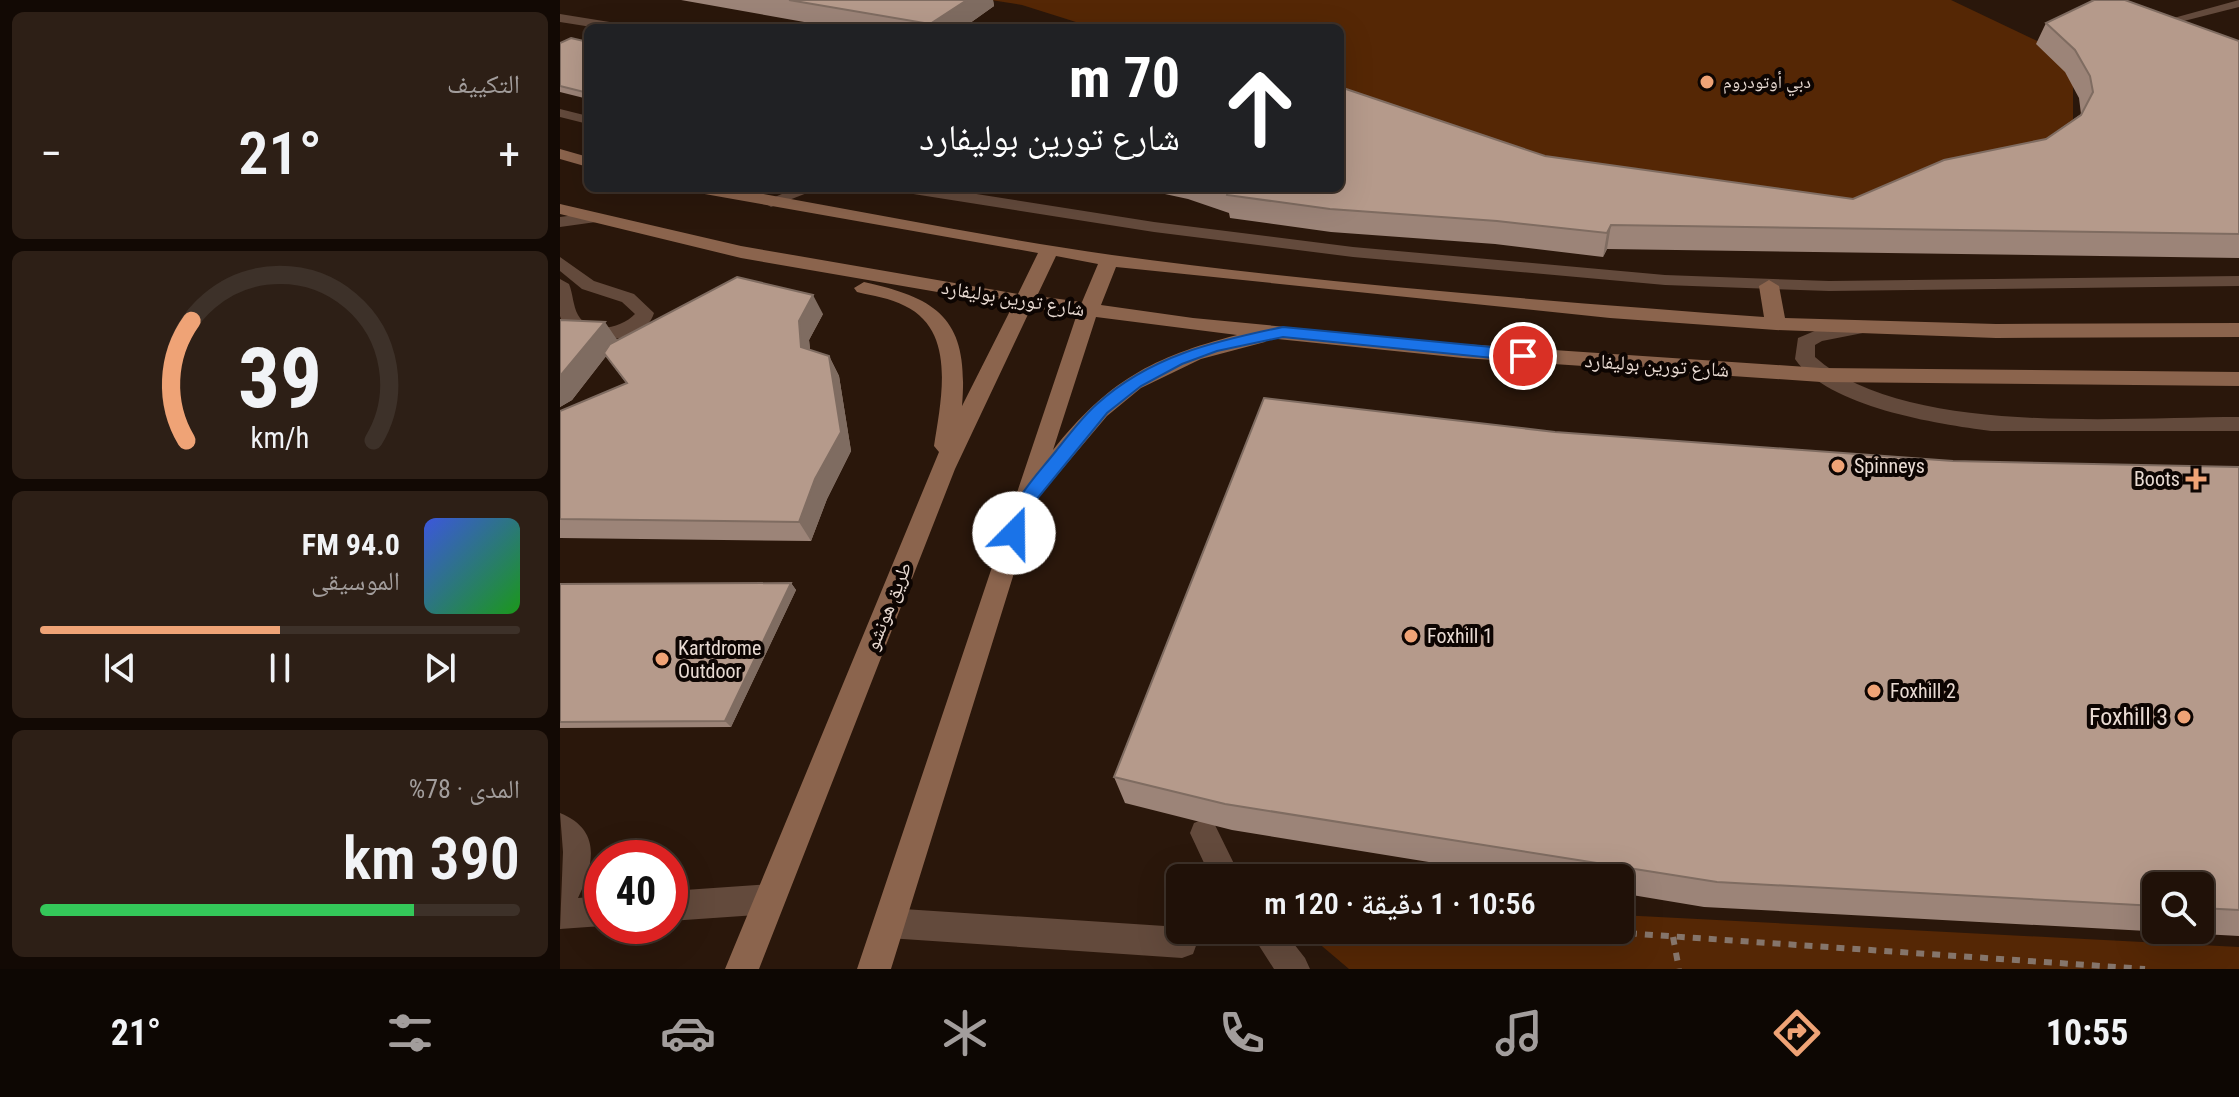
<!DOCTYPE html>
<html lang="ar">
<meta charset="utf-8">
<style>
:root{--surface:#201108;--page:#2d1f16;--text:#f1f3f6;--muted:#a29d9c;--line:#3d3129;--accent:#efa376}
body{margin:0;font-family:"Roboto Condensed","Noto Naskh Arabic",sans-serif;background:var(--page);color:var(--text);direction:rtl;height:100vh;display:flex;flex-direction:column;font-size:30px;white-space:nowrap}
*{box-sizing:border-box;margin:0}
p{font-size:26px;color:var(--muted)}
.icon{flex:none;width:44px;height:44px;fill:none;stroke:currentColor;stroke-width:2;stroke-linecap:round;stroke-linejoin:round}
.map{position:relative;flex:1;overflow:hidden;direction:ltr}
.sheet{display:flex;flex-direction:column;gap:12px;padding:12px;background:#120904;width:560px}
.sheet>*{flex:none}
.banner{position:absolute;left:24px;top:24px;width:760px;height:168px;border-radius:12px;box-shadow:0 8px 32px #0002,0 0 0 2px var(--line);direction:rtl;background:#202124;color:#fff;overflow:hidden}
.buttons{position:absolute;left:1582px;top:872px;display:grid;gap:16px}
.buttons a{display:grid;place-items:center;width:72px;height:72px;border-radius:12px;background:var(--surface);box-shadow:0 8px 32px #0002,0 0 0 2px var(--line);font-size:40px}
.speed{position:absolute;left:24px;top:840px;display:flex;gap:16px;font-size:40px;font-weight:700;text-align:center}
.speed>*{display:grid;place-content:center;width:104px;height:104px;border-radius:50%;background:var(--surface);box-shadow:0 8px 32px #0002,0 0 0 2px var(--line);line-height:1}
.speed .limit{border:12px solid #d22;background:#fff;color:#111}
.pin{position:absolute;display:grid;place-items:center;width:68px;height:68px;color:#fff;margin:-34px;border:4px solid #fff;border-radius:50%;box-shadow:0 2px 8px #0007}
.me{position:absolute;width:88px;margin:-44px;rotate:22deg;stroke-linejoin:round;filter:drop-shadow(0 0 6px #0008)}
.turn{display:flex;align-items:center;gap:28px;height:168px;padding:0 32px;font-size:36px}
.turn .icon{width:104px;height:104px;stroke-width:2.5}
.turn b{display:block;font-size:56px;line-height:68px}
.big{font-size:60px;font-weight:600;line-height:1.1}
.sheet .tile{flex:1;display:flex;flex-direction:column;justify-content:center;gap:12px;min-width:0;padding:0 28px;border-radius:12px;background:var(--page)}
.sheet .dial{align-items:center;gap:0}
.dial svg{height:208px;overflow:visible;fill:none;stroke:var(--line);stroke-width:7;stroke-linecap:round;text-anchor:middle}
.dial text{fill:var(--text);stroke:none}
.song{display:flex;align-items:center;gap:24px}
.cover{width:96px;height:96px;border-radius:12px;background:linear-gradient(135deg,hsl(230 70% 55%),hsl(120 70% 35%))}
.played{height:8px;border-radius:4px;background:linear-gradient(90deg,var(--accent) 50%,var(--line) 50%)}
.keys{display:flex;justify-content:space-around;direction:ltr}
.heat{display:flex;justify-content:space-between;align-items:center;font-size:44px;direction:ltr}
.charge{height:12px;border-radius:6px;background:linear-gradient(90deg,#34c759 78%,var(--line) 0)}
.trip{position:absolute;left:606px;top:864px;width:468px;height:80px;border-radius:12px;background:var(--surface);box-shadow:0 8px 32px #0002,0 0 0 2px var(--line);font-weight:600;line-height:80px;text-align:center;direction:rtl}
.dock{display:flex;height:128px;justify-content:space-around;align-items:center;background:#0d0703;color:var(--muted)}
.dock .icon{width:56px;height:56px}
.dock .active{color:var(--accent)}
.dock b{font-size:36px;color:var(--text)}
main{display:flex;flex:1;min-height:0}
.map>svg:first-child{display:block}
.green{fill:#552705}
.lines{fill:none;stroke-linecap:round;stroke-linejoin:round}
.path{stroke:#85756b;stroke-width:6;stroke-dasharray:8 8;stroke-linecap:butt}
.lane{fill:#634a3c;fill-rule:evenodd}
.secondary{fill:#8b644d;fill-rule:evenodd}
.wall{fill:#9c8478;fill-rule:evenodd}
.shaded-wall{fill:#7f6c61}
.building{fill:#b59a8b;stroke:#7f6c61;stroke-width:2}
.route{fill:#1a73e8;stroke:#114b97;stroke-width:2}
.poi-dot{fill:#efa376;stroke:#0d0502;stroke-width:3}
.labels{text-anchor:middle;stroke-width:8;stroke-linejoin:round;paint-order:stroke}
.far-poi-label{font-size:18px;fill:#e8dad2;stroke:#0d0502;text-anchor:start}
.street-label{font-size:20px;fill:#e8dad2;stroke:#0d0502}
.poi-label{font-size:20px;fill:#e8dad2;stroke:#0d0502;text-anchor:start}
.near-poi-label{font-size:24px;fill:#e8dad2;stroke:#0d0502;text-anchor:end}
</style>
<main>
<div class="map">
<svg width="1679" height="969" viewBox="0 0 1679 969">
<rect width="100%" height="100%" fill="#2a170b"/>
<path class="green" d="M431,0H1391L1513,58V154L1315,213L902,146L780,107V28H535L462,5Z
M730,865H731L816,878H728Z
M1060,915L1679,947V969H789L743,930H1060Z"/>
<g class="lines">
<path class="path" d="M1021,930L1585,969
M1113,937L1119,969"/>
<path class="lane" d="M1679,0V7L1616,23L1610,19Z
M0,14L62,24L69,28H38L0,22Z
M0,109L28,116V124L0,117Z
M236,188H260L211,207L203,202Z
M339,188H378L594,222L793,247L1105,275L1269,281L1679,276V286L1269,291L1105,285L793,257L594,232L347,193Z
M30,213L36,214L38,218L36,222L0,227V217Z
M0,257L34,281L74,294L94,313C86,344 10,352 0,316C0,306 0,290 0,279L9,284C13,294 13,306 18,315C30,336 62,328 75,314L62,302L22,289L0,271Z
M1306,321L1313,323L1315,327L1313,331L1262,341L1255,345V357C1344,437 1564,417 1679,417V431H1431C1377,424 1268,407 1235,359L1238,338L1257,330Z
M0,813C42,830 34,864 18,898L42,896V926L0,929L3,852Z
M644,819L654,823L681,878H651L630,833L634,823Z
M210,884L221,888L225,899L221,910L210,914L110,921V891Z
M328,908L620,927V930L633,932L637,943L633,954L622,958L328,938L317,934L313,923L317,912Z
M689,930H723L745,958L750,969H714Z"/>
<path class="secondary" d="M0,149L28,157V167L0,159Z
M130,188H169C297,210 424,237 552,255C768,284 987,301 1204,317L1199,286L1209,280L1219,286L1225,318L1436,324L1679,323V337L1436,338L1216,330L1050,318L556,267L541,305L633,318L903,344L1261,368L1679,372V386L1261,382L903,358L708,338L705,342L641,359L581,388L547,416L477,499L331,969H297L517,314L471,308L395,469L199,969H165L379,452L374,446C381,400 397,331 345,306C330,298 313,296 297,292L294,288L304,282C382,299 409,322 402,406L453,305L181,258L0,214V204L181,246L458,294L478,253L139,193ZM496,256L538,264L522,302L477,296ZM536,317L677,335C592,357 548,381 493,450Z"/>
</g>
<path class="wall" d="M121,0H433L434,6L403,28H278Z
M1486,23L1679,41V258L1047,249L1043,257L935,244L771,232L670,218L669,213L628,199L591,191L494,189L489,194L455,188H780L985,156L1293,199L1486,139L1521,114L1519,98L1505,72L1476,44Z
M28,42V99L0,92V43Z
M263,314L249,340L250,350L269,356L279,376L291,451L267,499L251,541L0,538V411L66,383L46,356L12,400L0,407V320L58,340Z
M1393,461L1679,467V936L1144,907L1060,893V878H968L672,830L565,803L554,777ZM1596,886H1640V930H1596Z
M231,583L236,590L171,727L0,728V584Z"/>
<path class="shaded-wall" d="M407,0H433L434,6L403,28H371L370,24Z
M487,188H494V189L489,194Z
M1051,225L1047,249L1043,257L1047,233Z
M253,295L263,314L249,340L252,366L241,347L239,321Z
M45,322L58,341L12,400L0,407V376Z
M269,356L279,376L291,451L267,499L251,541L239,522Z
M231,583L236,590L171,727L165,721Z"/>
<path class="building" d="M229,0H407L370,24Z
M1534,0H1565L1679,41V234L1051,225L1047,233L937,221L770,209L667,195L668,190L660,188H780V87L985,156L1293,199L1384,160L1486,139L1521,115L1533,92L1530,76L1515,50L1486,23Z
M577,24L591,28H540Z
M11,38L28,42V93L0,86V43Z
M177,277L253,295L239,321L241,347L269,356L281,432L255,479L239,522L0,519V411L67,383L44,353L50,344Z
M0,320L45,322L0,376Z
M704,398L995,432L1393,461L1679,467V910L1640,908V886H1596V906L1157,882L665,804L554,777Z
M231,583L165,721L0,722V584Z"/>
<path class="route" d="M723,327L963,350L971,356L963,361L723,337L657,351L622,364L581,386L547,413L472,505L460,538H447L444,533C457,494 471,482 496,451C509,435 522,417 537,404C590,356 655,341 723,327Z"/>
<g class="poi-dot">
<circle cx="1147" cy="82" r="8"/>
<circle cx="1278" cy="466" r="8"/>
<path d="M1632 467h8v8h8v8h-8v8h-8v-8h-8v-8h8z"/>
<circle cx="851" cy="636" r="8"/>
<circle cx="102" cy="659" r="8"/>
<circle cx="1314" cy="691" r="8"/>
<circle cx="1624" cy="717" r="8"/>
</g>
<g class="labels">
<g class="far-poi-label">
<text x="1163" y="88">دبي أوتودروم</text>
</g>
<g class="street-label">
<text transform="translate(453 298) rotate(9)" y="7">شارع تورين بوليفارد</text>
<text transform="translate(1097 365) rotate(4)" y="7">شارع تورين بوليفارد</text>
<text transform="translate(328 606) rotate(-68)" y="7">طريق هونشو</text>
</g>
<g class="poi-label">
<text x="1294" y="473">Spinneys</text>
<text x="1620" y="486" text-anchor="end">Boots</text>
<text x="867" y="643">Foxhill 1</text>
<text x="118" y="655">Kartdrome<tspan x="118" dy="23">Outdoor</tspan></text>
<text x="1330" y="698">Foxhill 2</text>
</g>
<g class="near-poi-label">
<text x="1608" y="725">Foxhill 3</text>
</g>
</g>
</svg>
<div class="buttons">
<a><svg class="icon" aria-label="search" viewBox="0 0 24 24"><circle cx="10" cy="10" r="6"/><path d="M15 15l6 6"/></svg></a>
</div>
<div class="speed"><div class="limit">40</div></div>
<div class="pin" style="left:963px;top:356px;background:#d93025"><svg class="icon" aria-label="arrive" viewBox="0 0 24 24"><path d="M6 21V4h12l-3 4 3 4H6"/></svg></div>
<svg class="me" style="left:454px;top:533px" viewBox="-20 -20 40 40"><circle r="19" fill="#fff"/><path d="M0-13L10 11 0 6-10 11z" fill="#1a73e8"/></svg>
<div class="trip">10:56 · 1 دقيقة · 120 m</div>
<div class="banner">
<div class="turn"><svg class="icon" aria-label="ahead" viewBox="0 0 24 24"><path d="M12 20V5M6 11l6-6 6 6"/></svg><div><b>70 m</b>شارع تورين بوليفارد</div></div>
</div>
</div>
<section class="sheet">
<div class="tile"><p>التكييف</p>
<div class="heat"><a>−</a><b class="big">21°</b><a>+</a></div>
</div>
<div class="tile dial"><svg viewBox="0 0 100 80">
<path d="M14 69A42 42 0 1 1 86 69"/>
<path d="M14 69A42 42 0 0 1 16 23" stroke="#efa376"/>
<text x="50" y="56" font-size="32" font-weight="700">39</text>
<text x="50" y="72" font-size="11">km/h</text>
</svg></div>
<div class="tile">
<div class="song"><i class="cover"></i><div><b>94.0 FM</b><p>الموسيقى</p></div></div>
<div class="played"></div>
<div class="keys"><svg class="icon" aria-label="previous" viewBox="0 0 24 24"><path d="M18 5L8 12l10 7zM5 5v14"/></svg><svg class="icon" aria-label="pause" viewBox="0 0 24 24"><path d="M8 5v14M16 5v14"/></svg><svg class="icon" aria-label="next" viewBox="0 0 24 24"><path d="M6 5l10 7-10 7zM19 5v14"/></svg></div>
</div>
<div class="tile"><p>المدى · 78%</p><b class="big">390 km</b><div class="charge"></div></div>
</section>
</main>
<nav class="dock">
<b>10:55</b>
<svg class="icon active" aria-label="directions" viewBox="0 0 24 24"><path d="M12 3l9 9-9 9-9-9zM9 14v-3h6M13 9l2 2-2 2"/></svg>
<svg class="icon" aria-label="music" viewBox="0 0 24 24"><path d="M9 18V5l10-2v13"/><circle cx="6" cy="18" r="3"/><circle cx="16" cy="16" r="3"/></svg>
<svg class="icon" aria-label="phone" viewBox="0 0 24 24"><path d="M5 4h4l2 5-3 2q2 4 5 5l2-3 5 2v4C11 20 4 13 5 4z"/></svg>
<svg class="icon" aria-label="climate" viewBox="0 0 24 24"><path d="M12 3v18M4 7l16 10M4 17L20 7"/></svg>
<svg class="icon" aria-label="car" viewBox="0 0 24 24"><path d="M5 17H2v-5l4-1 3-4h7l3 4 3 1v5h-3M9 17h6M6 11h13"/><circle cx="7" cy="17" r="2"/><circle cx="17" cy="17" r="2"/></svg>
<svg class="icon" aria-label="filters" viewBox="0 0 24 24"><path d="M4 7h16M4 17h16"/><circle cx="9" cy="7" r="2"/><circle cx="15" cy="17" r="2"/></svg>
<b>21°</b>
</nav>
